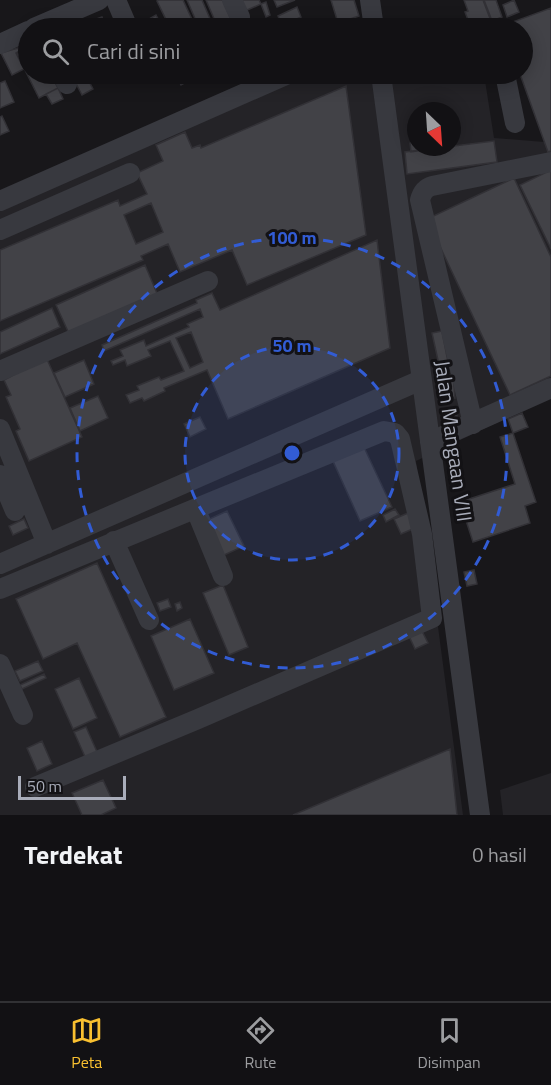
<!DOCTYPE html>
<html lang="id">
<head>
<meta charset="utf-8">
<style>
  body { margin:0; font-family:"Titillium Web",sans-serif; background:#1f1f22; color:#f1f3f6 }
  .compass { position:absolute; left:407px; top:102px; width:54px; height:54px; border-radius:50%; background:#121114; box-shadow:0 3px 15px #0003; rotate:155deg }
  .scale { position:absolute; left:18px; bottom:15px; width:108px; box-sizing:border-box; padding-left:6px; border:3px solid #a9adba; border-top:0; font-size:16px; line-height:21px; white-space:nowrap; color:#a9adba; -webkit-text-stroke:4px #131215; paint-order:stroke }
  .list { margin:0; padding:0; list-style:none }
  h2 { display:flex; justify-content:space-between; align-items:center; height:78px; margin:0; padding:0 24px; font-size:26px }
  h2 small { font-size:20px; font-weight:400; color:#9c9da0 }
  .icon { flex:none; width:33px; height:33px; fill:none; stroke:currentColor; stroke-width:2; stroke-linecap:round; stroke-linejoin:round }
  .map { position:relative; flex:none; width:551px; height:815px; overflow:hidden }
  .search { position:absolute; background:#121114; box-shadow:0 3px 15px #0003; left:18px; right:18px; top:18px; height:66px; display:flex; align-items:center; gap:15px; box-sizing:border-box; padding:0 21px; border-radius:33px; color:#9c9da0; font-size:22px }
  .sheet { height:186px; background:#121114 }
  nav { display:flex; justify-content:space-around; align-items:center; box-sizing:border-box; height:84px; border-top:2px solid #313134; background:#121114; font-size:16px; color:#9c9da0 }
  nav a { display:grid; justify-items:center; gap:3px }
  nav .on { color:#f9c030 }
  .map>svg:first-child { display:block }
</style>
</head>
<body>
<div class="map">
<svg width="551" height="815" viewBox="0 0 551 815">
  <rect width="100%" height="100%" fill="#18171a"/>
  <!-- built -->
  <path fill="#242327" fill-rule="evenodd" d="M313,74h171l10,64 50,4 7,-2v257l-135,64 47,354h-463v-614zM416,111h36v36h-36z
    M551,773v42h-48l-3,-25z"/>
  <!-- building -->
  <path fill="#424247" stroke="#323136" stroke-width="1.5" fill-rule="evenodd" d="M159,0h24l13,28h-26l-13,-27z
    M187,0h15l12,28h-15z
    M206,0h17l9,22 -14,6z
    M240,0h19l2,4 -16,7z
    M274,0h21l-18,7z
    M331,0h23l5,16 -21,7z
    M464,0h19l8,21 -20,7 -6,-16 3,-1z
    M484,0h12l6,17 -10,4z
    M514,0l5,12 -12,5 -4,-12z
    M266,2l4,13 -4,2 -5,-13z
    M297,7l4,10 -19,9 -4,-10z
    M551,8v143l-3,1 -28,-78h2v-46h-19l-1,-2z
    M156,15l7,13h-9l-5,-9z
    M102,17l4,11h-16l-2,-6z
    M262,19l4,9h-14l-2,-4z
    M150,23l3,5h-15z
    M18,48l1,3 -3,2 8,16 -12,6 -11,-22z
    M28,49v25h22l8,14 -19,10 -22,-44z
    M71,74h14l8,15 -11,6z
    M89,74h14l-12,5z
    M175,74h9l4,7 -7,4z
    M192,74h9l1,3 -7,3z
    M5,81l9,21 -14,6v-25z
    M346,86l20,149 -119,50 -15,-35 -52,22 -12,-28 -27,12 2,4 -143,61v-71l118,-50 2,6 27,-12 -10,-21 26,-12 -7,-16 29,-13 7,16 8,-3 1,3zM151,203l12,29 -27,12 -12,-29z
    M58,88l5,11 -11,5 -6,-10z
    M2,116l7,15 -9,4v-18z
    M494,141l3,21 -90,12 -2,-22z
    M416,142v5h13v2l-18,3 -1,-9z
    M551,170v79l-31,-64z
    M514,178l37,79v119l-41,19 -83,-176z
    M377,240l13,108 -162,71 -21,-49 -43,18 1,3 -21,10 -2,-3 -12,5 -4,-8 13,-5 -2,-4 22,-9 2,3 23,-9 -14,-30 -22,9 3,6 -24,10 -2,-6 -12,5 -2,-4 12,-5 -3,-6 24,-10 2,6 43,-19 -2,-3 16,-7 -3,-8 -96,42 -2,-6 95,-42 -1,-3 16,-7 8,17zM191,332l12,30 -13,6 -14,-30z
    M145,265l14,33 -88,40 -15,-33z
    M52,308l8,19 -60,27v-22z
    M442,331l8,41 -9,2 -9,-41z
    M46,357l36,80 -53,24 -13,-30 4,-2 -14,-32 5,-2 -7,-15z
    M84,360l10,24 -29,13 -11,-24z
    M453,375l2,23 -12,1 -2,-23z
    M98,396l10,22 -28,13 -10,-23z
    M456,407l2,16 -15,3 -2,-17z
    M522,413l6,14 -15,6 -5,-14z
    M200,417l6,12 -16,8 -6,-13z
    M513,433l23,69 -11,4 5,17 -57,19 -13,-40 55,-18 -15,-47z
    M363,445l29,62 -32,14 -28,-62z
    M395,509l4,6 -13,7 -3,-7z
    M227,511l17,35 -22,10 -17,-35z
    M408,513l7,15 -14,6 -7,-15z
    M24,519l4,9 -15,7 -4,-9z
    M97,563l69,154 -46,20 -43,-94 -34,16 -27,-60z
    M474,570l3,14 -10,2 -3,-14z
    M223,585l25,62 -19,8 -26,-62z
    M168,599l3,8 -11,4 -3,-8z
    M180,602l2,6 -5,3 -2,-7z
    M190,619l24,54 -40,17 -23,-54z
    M421,629l7,14 -13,6 -7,-15z
    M38,661l5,10 -23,10 -5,-10z
    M44,674l2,4 -24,11 -2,-4z
    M79,678l18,40 -24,11 -18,-40z
    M86,727l12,27 -12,5 -12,-27z
    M42,741l10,23 -15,7 -10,-23z
    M450,749l7,66h-164z
    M103,780l13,28 -15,7h-19l-10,-22z"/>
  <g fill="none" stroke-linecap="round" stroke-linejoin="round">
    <!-- minor -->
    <path stroke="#38393f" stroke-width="20" d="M116,0l12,28
      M232,0l8,17
      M370,0l4,28
      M34,28l65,-28
      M0,44l28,-13
      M62,74l5,10
      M381,74l99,741
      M505,74l10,49
      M0,201l288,-127
      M0,230l130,-57
      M0,371l208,-90
      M473,424l-53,-224c2,-8 5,-12 12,-14l119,-24
      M0,429l47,115
      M430,442l121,-54
      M0,475l15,36
      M196,510l27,66
      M114,541l35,79
      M0,564l421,-184
      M0,589l384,-158 11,2 5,6 22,95 10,84 -234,101 -163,68
      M0,664l23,51"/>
  </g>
  <!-- distance rings -->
  <circle cx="292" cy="453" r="107" fill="#325cd4" fill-opacity=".12"/>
  <g fill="none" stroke="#325cd4" stroke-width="3" stroke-dasharray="10 8">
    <circle cx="292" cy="453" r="107"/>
    <circle cx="292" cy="453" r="215"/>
  </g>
  <g text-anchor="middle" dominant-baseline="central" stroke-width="6" stroke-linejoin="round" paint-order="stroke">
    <!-- street labels -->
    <g font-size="21" fill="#a9adba" stroke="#131215">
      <text transform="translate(454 441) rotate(82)">Jalan Mangaan VIII</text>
    </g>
  </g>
  <circle cx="292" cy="453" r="9" fill="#325cd4" stroke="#131215" stroke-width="3"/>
  <g font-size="18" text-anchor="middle" font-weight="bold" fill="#325cd4" stroke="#131215" stroke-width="6" stroke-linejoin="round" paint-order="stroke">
    <text x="292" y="244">100 m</text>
    <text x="292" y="352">50 m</text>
  </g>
</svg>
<svg class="compass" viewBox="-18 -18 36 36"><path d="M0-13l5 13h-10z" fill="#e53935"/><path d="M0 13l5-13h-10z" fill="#9c9da0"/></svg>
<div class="scale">50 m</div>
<div class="search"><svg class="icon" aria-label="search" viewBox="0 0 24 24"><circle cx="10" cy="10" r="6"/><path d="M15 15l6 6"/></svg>Cari di sini</div>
</div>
<section class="sheet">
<h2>Terdekat<small>0 hasil</small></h2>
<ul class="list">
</ul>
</section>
<nav>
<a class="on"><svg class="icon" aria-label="map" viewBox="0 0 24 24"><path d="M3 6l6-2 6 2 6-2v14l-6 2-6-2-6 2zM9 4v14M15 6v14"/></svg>Peta</a>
<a><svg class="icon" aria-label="directions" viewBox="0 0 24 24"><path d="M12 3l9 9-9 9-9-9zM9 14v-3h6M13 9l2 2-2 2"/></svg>Rute</a>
<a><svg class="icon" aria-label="saved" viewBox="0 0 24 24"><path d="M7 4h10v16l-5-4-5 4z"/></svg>Disimpan</a>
</nav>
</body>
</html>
